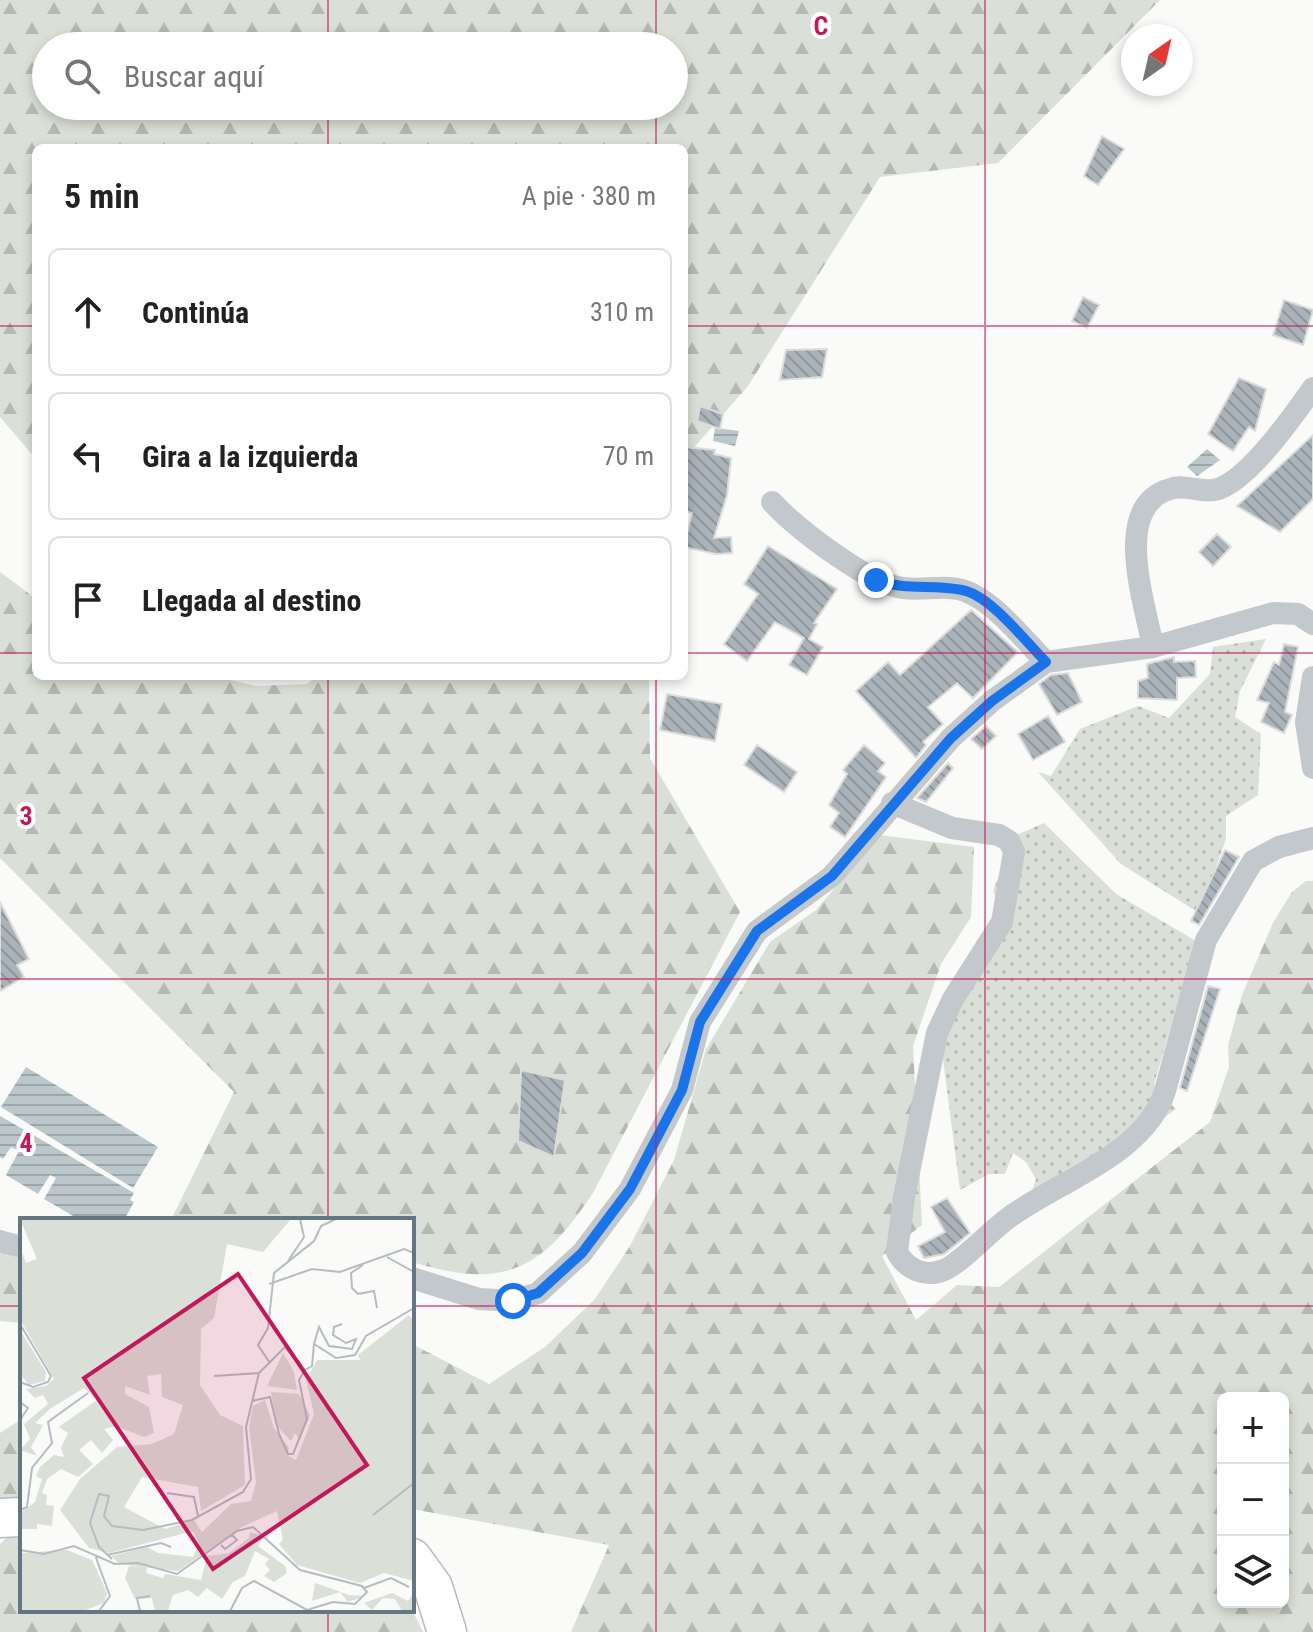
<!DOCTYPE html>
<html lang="es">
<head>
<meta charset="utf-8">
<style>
  body { margin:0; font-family:"Roboto Condensed",sans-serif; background:#f6f6f6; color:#222 }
  .controls { position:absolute; right:24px; bottom:24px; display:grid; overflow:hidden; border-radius:12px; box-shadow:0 4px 12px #0003 }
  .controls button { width:72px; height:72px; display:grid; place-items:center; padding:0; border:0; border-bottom:2px solid #e0e0e0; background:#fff; color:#222; font:40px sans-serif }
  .compass { position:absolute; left:1121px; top:24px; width:72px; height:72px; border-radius:50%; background:#fff; box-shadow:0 4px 12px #0003; rotate:34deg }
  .stop { position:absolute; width:24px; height:24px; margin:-18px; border:6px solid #1a73e8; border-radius:50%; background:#fff }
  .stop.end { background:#1a73e8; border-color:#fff; box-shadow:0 2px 8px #0008 }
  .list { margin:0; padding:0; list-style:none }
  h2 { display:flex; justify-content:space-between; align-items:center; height:104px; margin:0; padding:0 32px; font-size:34px }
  h2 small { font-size:26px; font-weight:400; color:#767676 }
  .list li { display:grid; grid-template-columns:52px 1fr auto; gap:24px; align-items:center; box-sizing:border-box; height:128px; margin:0 16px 16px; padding:0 16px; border:2px solid #e0e0e0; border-radius:12px }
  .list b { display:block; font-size:30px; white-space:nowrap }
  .list em { font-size:26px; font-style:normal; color:#767676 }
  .icon { flex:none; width:44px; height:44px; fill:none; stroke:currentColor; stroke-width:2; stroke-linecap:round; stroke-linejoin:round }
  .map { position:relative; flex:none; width:1313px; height:1632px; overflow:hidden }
  .search { position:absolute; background:#fff; box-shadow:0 4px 12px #0003; left:32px; top:32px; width:656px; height:88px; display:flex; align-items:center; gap:20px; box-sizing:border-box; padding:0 28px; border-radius:44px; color:#767676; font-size:30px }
  .panel { position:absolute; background:#fff; box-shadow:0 4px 12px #0003; left:32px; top:144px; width:656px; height:536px; border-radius:12px }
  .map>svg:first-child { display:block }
</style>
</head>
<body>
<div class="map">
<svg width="1313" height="1632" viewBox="0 0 1313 1632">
  <defs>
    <pattern id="grass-dots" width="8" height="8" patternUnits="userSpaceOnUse" patternTransform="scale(2)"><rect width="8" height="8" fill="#dadfd7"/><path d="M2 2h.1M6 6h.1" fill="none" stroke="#b4b9b4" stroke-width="1.8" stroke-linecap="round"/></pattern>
    <pattern id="forest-firs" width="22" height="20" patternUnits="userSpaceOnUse" patternTransform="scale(2)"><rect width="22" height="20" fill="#dadfd7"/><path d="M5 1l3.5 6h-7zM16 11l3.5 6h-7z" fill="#b4b9b4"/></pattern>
    <pattern id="water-rules" width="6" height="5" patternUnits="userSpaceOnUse" patternTransform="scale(2)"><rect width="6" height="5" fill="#bbc7cb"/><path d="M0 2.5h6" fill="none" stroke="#9ca6aa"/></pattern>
    <pattern id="building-back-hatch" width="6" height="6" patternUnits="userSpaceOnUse" patternTransform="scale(2)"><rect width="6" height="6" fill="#aab3b9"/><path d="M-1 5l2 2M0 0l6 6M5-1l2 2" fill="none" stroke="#8e969c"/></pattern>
  </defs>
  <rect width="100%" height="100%" fill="#fafaf8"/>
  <!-- grass -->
  <path fill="url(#grass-dots)" d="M1266,639l-26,52 -5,26 26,17 -3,61 -32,21v23l-27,74 -78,-49 -83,-92 13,4 29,-47 58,-23 31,12 41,-44 3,-27z
    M1044,823l72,71 80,47 -42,143 22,25 -154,112 14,-42 -10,-17 -13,-9 -8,21h-16l-29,16 -19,-146 60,-134 -8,-19 21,-55z"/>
  <!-- forest -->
  <path fill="url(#forest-firs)" fill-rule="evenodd" d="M0,0h1160l-162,163 -118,14 -132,209 -64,73v-311h-648v311l-36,-42zM46,46h628v60h-628z
    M0,572l36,27v77h176l44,10 51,-2 10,-8h332l1,82 90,154 -147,281c-52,78 -89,97 -181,69v-42h-241l63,-128 -234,-234z
    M879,835l95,12 -3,70 -30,47 -28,82 9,179 -40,31 34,64 41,-35 42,2 211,-165 19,-55 -1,-22 14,-50 31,-72 19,-31 14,-11h7v751h-742l38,-87 -197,-36v-165l77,40 56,-37 50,-48 35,-53 44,-86 32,-111 64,-107 46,-32zM1223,1398h60v204h-60z
    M0,1251l22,5v67l-22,-2z
    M22,1406v99h-22v-72l20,-13z
    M12,1533h10v77h390l11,22h-423v-88z"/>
  <!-- water -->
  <path fill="url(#water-rules)" d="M715,428l24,3 -4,15 -22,-5z
    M1207,449l13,11 -23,16 -10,-9z
    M26,1067l132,80 -25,41 -132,-81z
    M0,1116l134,77 -4,7 4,2 -10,18h-44l-36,-21 12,-21 -6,-3 -12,19 -32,-19 13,-24 -8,-4 -8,12 -3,-2z"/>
  <!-- building -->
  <path fill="url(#building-back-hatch)" stroke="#dcdcda" stroke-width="2" d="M1102,136l22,13 -26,36 -14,-9z
    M1083,297l16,8 -12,23 -15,-7z
    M1284,300l29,10 -10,35 -30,-10z
    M827,349l-5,28 -42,3 6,-30z
    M1239,378l27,11 -11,42 -6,-4 -16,24 -25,-17z
    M700,406l23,8 -3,15 -23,-8z
    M1313,435v64l-33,33 -43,-26z
    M684,447l31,3 -1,4 17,4 -4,37 -13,43 17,-1 1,16 -16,1 -32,-7 8,-34 -8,-2z
    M1217,534l14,13 -18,19 -14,-14z
    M768,546l69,43 -23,34 3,1 -8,15 14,8 -16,28 -18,-10 15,-27 -29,-16 -28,39 -23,-17 34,-50 -14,-10z
    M971,610l47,42 -45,46 -16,-15 -29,24 15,17 -20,18 3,3 -10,13 -60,-67 32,-29 12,13z
    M1284,644l14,3 -13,65 7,3 -8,18 -23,-11 8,-19 -12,-3 17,-38 5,3z
    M1174,657v5l21,-1 1,16 -19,1v22l-39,-2v-17l10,-3 -1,-14z
    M1068,673l14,29 -25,13 -18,-31 12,-9z
    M667,694l55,10 -7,37 -55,-11z
    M1048,716l17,26 -32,18 -15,-26z
    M986,726l10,10 -14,13 -11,-10z
    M757,745l40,27 -13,20 -40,-27z
    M864,745l21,18 -7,8 8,6 -41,60 -15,-10 9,-14 -10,-8 18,-31 -4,-4z
    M948,763l5,5 -27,34 -9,-4z
    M1225,850l14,7 -40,68 -8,-4z
    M0,902l29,57 -12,6 7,12 -24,14z
    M1208,986l12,3 -33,102 -7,-3z
    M521,1070l44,10 -11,77 -36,-16z
    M947,1198l23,35 -26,21 -20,4 -6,-12 27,-14 -14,-25z"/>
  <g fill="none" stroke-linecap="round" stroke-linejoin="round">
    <!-- highway casing -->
    <g stroke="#b4b9bd" stroke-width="41">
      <path id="highway" d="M0,1518l22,-1
        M412,1558l21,29 14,45"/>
    </g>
    <!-- street -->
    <path stroke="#c3c8cc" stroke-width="22" d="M772,502c24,26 96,82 131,86 22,3 46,-5 67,5 29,14 53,46 76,69
      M1153,647c-8,-44 -42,-141 17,-158 17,-6 36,7 53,-2 31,-15 70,-71 90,-99
      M1313,677l-7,45 7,46
      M892,803l60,25 47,7 10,6 5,11 -12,70 -49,77 -16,34 -33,164 -7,55c9,17 28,26 47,18 17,-7 48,-41 67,-54 50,-36 134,-62 154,-125l41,-151 47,-79 26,-14 34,-9
      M0,1241l22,6
      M412,1278l67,21 34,2 25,-8 44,-40 48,-64 52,-99 18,-68 57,-91 75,-55 119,-138 41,-37 54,-39 107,-15 120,-34 25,1 15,10"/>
    <!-- highway -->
    <use href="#highway" stroke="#fff" stroke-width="38"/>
  </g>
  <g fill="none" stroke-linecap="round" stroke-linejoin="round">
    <!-- route -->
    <path stroke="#1a73e8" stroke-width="10" d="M513,1301l25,-8 44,-40 48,-64 52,-99 18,-68 57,-91 75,-55 119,-138 41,-37 54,-39c-21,-21 -56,-67 -84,-72 -30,-6 -57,1 -86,-10"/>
  </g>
  <!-- grid -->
  <path fill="none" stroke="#c2185b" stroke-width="2" stroke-opacity="0.55" d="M328,0v46M656,0v46M985,0v1632M328,106v42M656,106v42M0,326h36M684,326h629M0,653h36M684,653h629M328,676v544M656,676v956M0,979h1313M0,1306h22M412,1306h901M328,1610v22"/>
  <!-- overview -->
  <g transform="translate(20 1218)">
    <rect width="394" height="394" fill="#fafaf8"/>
    <path d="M263,135l11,19 3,18 -30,-4zM251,174l28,2 11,21 -10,25 -5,-7 -4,8 -14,-15z" fill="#dadfd7"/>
    <path d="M0,1h271l-28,33 -36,-8 -13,74 -13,11 -1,56 20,30 23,11 2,59 -44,26 -3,-24 -56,-10 -18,30 41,22 29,-9 8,12 29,-28 20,-3 5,-18 -7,-56 4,-21 12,-6 9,28 15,20 -2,7 9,5 18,-46 -8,-34 11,-20h43l-2,-5 51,-40 5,7v259l-30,-8 -24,10 -63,-18 -18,-21 4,-4 -6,-29 -35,16 -64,44 -58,-7 -9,-8 36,-9 11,6 35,4 6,-14 -6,-12 -84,22 -20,-5 -29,-38 20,-31 37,-32 35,-3 22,-10 9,-29 -21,-8 -1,-23 -14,2 3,19 -25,-9v8l24,13 5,26 -10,4 -28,-11 -12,3 9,11 -11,13 -11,-13 -12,10 14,14 -15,13 -17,-8 -14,10 -5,14 5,2 -1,10 8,1 -2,20 -15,-2v5h-16l-1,4v-20l15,-11 7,-23 -6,-3 4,-9 14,-12 10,2 -3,-9 7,-15 -9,-6 38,-27 -13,-12 -33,20 -16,15 8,2 -12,22 6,9 -17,-6 10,-11 -6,-15 24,-20 -5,-9 -8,3 -9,-9 20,-3 8,-7 -34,-60v-72l6,16 11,-4zM0,112l26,42 -1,9 -16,4 -9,-11zM230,314l14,4 -6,10 27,20 2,7 -13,9 -10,-6 6,-6 -5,-6 4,-5 -14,-8 -10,25 -12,6 -11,17 -15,-11 -9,9 -10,-7 -15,5 -5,16h-13l-3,-13 -17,1 -10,-21 4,-12 18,1 -1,6 17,5 2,-4 36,6 6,-24 22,-3 20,-15zM47,332l25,10 15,33 -3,10 -21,8h-63v-58zM295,365l34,12 16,1 -17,6 -8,-10 -28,9zM394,374v19h-12l-7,-12 -12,-1 -11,12 -8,-7 28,-10 16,8z" fill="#dadfd7"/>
    <path d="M54,349l17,17v22l-50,5 -10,-24 2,-10 11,-8z" fill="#dadfd7"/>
    <path fill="none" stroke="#b5bdc2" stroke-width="2" d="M367,39l27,15M268,43l16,-24 -4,-18M343,47l-12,8 1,15 6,6 16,-3 3,17M249,66l43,-15 28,3 64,-23 10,4M0,106l31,52 -3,6 -15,5 -13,-5M294,126l5,-17 10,19 23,3 4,-10 -10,4 -13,-8 1,-8 8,-3M250,145l-12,-18 10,-17 6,-55 40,-32 7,-15 15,-7M194,158l45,-3M232,183l18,-4 9,37 9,20h5l14,-35 -8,-39 6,-10M0,184l8,6 -8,12M147,275l27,4 4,19M0,292l7,-3 5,-39 20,-25 -4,-21 40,-29M353,297l41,-32M201,327l4,4 12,-9 -5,-5M0,332l24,4 30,-8 41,18 23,-1 39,11 60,-43 16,-4 47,43 62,16 5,6 -12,12 -22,-2 -26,8 -53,-29 -12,7 -12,23M75,337l15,41 -11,15M87,337l54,-12 10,4M92,341l-13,-12 -9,-24 9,-29 10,2 -5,20 8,10 31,4 49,-10 51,-28 8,-13 -5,-52 13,-54 26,-26 20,23 7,-4 2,-22 22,14 19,-3 11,-19 48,-28M344,370l27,-10 18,9M120,393l-3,-13 13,-2"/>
    <path fill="#c2185b" fill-opacity="0.15" stroke="#c2185b" stroke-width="4" d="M218,56l129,191 -154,104 -129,-191z"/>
    <rect width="394" height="394" fill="none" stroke="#657683" stroke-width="4"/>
  </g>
  <g font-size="26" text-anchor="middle" font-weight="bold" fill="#c2185b" stroke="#fff" stroke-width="8" stroke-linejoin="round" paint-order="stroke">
    <text x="821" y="35">C</text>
    <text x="26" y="825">3</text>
    <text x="26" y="1152">4</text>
  </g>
</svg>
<div class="controls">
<button>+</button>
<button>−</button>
<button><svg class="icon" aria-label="layers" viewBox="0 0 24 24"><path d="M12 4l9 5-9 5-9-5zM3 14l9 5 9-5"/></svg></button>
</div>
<svg class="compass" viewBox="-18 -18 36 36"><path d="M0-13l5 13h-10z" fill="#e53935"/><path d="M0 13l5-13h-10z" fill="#767676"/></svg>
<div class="stop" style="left:513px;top:1301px"></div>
<div class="stop end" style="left:876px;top:580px"></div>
<div class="search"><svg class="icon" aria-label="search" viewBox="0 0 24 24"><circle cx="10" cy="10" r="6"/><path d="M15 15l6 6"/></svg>Buscar aquí</div>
<section class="panel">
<h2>5 min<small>A pie · 380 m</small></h2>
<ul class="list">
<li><svg class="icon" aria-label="ahead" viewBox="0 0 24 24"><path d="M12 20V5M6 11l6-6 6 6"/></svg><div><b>Continúa</b></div><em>310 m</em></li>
<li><svg class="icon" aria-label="left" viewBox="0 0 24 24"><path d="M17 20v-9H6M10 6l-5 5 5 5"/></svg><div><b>Gira a la izquierda</b></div><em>70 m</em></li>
<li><svg class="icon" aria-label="arrive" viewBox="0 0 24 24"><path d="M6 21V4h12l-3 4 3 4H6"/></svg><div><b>Llegada al destino</b></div></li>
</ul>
</section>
</div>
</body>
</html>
